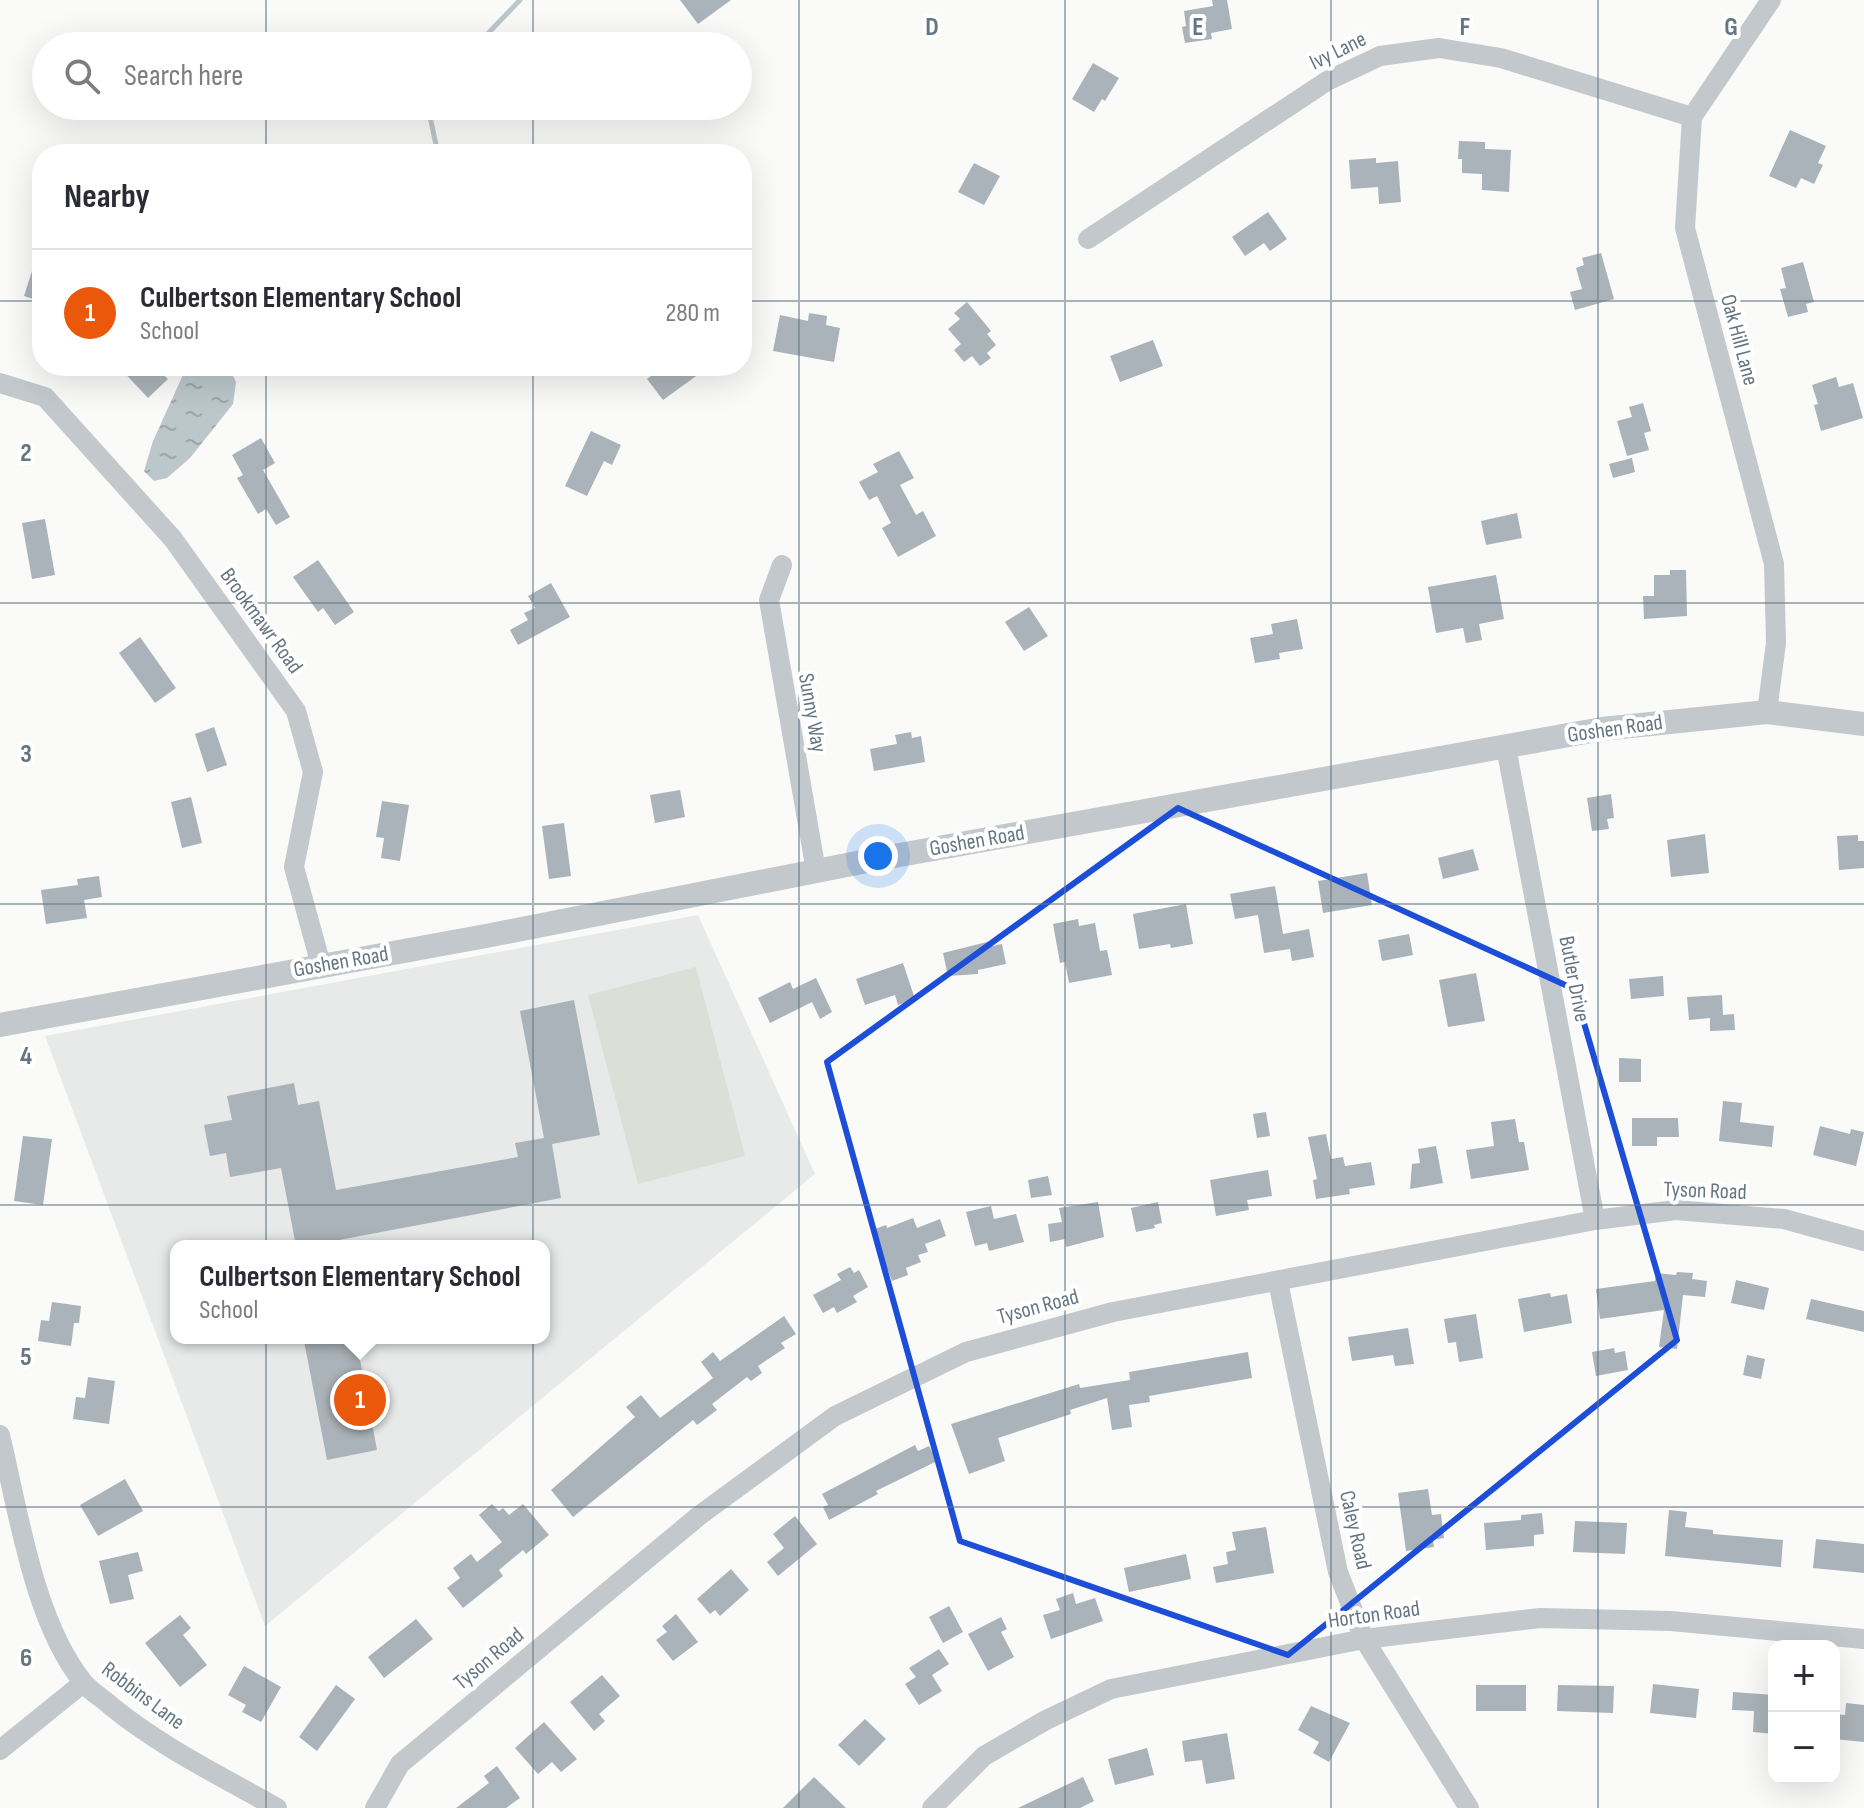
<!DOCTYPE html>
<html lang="en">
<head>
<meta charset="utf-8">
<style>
  body { margin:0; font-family:"Sofia Sans Condensed",sans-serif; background:#f2f2f3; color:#2b2b33 }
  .controls { position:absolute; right:24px; bottom:24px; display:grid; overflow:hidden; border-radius:16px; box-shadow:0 8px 32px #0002 }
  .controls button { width:72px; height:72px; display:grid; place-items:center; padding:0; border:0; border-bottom:2px solid #e1e1e2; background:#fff; color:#2b2b33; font:40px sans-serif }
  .you { position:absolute; left:878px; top:856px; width:28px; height:28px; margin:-20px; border:6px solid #fff; border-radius:50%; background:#1a73e8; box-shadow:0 0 0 12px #1a73e833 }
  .badge { display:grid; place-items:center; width:52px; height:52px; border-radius:50%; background:#ea580c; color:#fff; font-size:26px; font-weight:700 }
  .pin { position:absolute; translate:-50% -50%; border:4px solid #fff; box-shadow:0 2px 8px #0006 }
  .popup { position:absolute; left:170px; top:1240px; width:380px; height:104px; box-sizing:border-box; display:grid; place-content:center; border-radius:16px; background:#fff; filter:drop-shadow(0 2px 6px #0005); font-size:26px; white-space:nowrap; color:#7c7c81 }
  .popup b { font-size:30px; color:#2b2b33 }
  .popup::after { content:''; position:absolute; left:50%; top:100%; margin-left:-16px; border:16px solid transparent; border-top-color:#fff }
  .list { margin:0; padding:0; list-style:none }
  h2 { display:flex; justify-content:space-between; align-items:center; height:104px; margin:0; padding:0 32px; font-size:34px }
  h2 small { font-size:26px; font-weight:400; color:#7c7c81 }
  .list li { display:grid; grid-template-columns:52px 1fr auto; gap:24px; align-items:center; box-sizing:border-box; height:128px; padding:0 32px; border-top:2px solid #e1e1e2 }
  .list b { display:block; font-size:30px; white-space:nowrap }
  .list p { margin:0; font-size:26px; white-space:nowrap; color:#7c7c81 }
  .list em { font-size:26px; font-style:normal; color:#7c7c81 }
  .icon { flex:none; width:44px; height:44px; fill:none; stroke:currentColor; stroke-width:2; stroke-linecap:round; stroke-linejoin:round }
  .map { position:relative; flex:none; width:1864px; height:1808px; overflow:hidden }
  .search { position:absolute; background:#fff; box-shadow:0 8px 32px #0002; left:32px; top:32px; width:720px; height:88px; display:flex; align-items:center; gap:20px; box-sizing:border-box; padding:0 28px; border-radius:44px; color:#7c7c81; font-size:30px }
  .panel { position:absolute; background:#fff; box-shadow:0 8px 32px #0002; left:32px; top:144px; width:720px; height:232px; border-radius:32px }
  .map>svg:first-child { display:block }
</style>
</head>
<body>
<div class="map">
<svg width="1864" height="1808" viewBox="0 0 1864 1808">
  <defs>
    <pattern id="water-ripples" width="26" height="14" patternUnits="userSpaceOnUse" patternTransform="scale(2)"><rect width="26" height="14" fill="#bbc7cb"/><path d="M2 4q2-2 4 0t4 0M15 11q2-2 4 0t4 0" fill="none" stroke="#9ca6aa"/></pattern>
  </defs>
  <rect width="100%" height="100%" fill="#fafaf8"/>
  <!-- built -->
  <path fill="#e8e9e9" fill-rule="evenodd" d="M698,915l117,259 -550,452 -220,-590zM176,1246h368v92h-368z"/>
  <!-- green -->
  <path fill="#dadfd7" d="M696,967l49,189 -107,28 -50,-189z"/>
  <!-- water -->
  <path fill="url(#water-ripples)" d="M187,366h41l8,16 -3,22 -43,54 -23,20 -13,3 -10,-10 9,-30z"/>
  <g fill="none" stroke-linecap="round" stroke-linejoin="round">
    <!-- stream -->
    <path stroke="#bbc7cb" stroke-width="5" d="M476,46l44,-46
      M431,106l-2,6 9,42"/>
  </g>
  <!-- building -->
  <path fill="#aab3b9" d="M680,0h51l-33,24z
    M1212,0h15l5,29 -21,4 1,6 -27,4 -3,-16 4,-1 -2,-15 29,-5z
    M1093,63l26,15 -14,23 -3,-2 -8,13 -22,-13z
    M1790,130l36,16 -8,17 5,2 -9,19 -13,-6 -5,10 -27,-12z
    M1459,141l26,1v7l26,1 -2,42 -27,-2v-16l-20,-1v-14h-4z
    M1376,158v5l22,-2 3,41 -22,2 -1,-17 -27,2 -2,-29z
    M974,163l26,13 -16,29 -26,-13z
    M1268,212l19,27 -17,12 -6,-8 -19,13 -13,-19z
    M39,249l3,1v52l-18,-6z
    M1601,253l13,46 -39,11 -5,-18 12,-3 -6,-21 8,-3 -2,-7z
    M1803,262l11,40 -8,2 2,8 -20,5 -8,-28 6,-1 -5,-20z
    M967,302l24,29 -4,3 9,11 -9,8 4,5 -11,8 -8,-10 -8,6 -10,-12 7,-6 -13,-15 12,-10 -6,-6z
    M809,313l18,3 -1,9 14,3 -6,34 -61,-11 7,-36 28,6z
    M1153,340l10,26 -43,16 -10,-26z
    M118,366h37l13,13 -20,19z
    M664,366h46l-47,34 -16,-21z
    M1836,377l3,10 14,-4 10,35 -42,13 -7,-26 4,-1 -6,-19z
    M1643,403l8,28 -7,2 5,17 -22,6 -10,-35 15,-4 -3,-10z
    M591,431l30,14 -9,20 -8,-4 -17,35 -22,-10z
    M261,438l14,25 -12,7 27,47 -14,8 -10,-16 -8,5 -21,-36 6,-3 -11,-20z
    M899,451l15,27 -14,7 16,30 7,-4 13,25 -38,21 -16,-29 9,-5 -14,-27 -8,4 -10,-18 19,-10 -5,-8z
    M1632,458l3,14 -22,6 -4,-14z
    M1517,513l5,25 -36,7 -5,-24z
    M45,519l10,56 -23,4 -10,-56z
    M318,560l36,52 -19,13 -12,-17 -5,4 -25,-35z
    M1670,570h16l1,46 -43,3 -1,-23h11v-21h16z
    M1496,575l8,44 -25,5 3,16 -16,3 -3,-15 -27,5 -8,-46z
    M551,583l19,34 -52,28 -8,-15 18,-10 -4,-7 11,-5 -7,-12z
    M1029,607l19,29 -24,15 -19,-29z
    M1297,619l6,30 -24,4 1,6 -25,4 -5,-25 23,-4 -2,-10z
    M140,637l36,51 -21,15 -36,-50z
    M214,727l13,38 -20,7 -12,-38z
    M911,732l1,6 9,-2 4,26 -51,9 -4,-22 27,-5 -2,-9z
    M680,790l5,27 -30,6 -5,-28z
    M1611,794l3,24 -7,1 2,10 -17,2 -5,-33z
    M191,797l11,46 -20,5 -11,-46z
    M382,801l27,4 -9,56 -19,-3 3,-20 -8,-1z
    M564,823l7,53 -22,3 -7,-53z
    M1705,834l4,39 -38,4 -4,-37z
    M1858,835v6h6v27l-25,2 -2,-34z
    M1473,849l6,21 -36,9 -5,-21z
    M1367,873l5,32 -49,8 -5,-32z
    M99,876l3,21 -18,3 3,18 -41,6 -5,-34 37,-5 -1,-6z
    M1275,886l8,48 26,-5 5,28 -22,4 -2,-12 -26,4 -6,-38 -23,4 -5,-25z
    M1186,904l7,40 -22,4 -1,-4 -31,5 -6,-35z
    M1078,919l1,7 16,-3 5,28 7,-1 5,25 -43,8 -4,-21 -5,1 -7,-39z
    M1409,934l4,21 -31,6 -4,-21z
    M991,941l1,5 10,-2 4,20 -28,6v4l-30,2 -5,-23z
    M903,963l12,36 -17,6 -3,-10 -30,10 -9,-26z
    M1476,973l9,48 -37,6 -9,-47z
    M1663,976l1,20 -33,3 -2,-20z
    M816,978l16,34 -12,7 -8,-17 -42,21 -12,-25 32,-16 3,7z
    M1722,995l1,20 11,-1 1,16 -25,1v-13l-21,2 -2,-23z
    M574,1000l26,135 -48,9 9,54 -238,45 1,3h-28l-15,-78 -51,9 -4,-24 -16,3 -6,-31 28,-5 -5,-24 67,-13 4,22 21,-4 17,89 182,-33 -3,-14 29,-5 -24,-127z
    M1619,1058l22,1v23h-22z
    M1723,1101l19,2 -2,19 34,4 -2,21 -53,-6z
    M1266,1112l4,24 -13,2 -4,-24z
    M1632,1118h46l1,19h-22v9h-25z
    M1515,1119l4,23h5l5,28 -58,9 -5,-29 28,-4 -3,-24z
    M1820,1126l30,8 1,-5 13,3 -8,34 -43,-11z
    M1326,1134l5,25 12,-2 2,9 26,-4 4,23 -26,4 1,5 -34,5 -3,-19 4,-1 -9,-42z
    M23,1136l29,3 -9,66 -29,-4z
    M1436,1146l7,37 -33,6 2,-25 8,-1 -2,-14z
    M1268,1170l4,26 -25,4 2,10 -33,6 -6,-36z
    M1048,1176l4,19 -21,3 -3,-18z
    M1098,1202l6,35 -38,10 -1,-8 -15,3 -2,-18 14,-2 -3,-14z
    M1158,1202l4,21 -8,2 1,3 -19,4 -5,-24z
    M991,1206l3,13 22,-5 8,28 -35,9 -2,-8 -12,3 -9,-34z
    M913,1218l4,10 23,-9 6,17 -21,8 3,8 -10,3 3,7 -15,6 2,7 -16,6 -20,-51 14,-5 1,3z
    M850,1267l4,6 5,-3 9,17 -15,9 4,6 -20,11 -3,-6 -11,6 -10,-18 28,-15 -4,-6z
    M1677,1272l16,1 -1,6 15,2 -2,16 -22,-2 -6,54 -18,-2 5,-37 -64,9 -4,-30 59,-8 1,-8 20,2z
    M1736,1280l33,8 -5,22 -33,-7z
    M1550,1293l1,4 16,-3 5,29 -48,9 -6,-33z
    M1811,1299l53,12v21l-58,-13z
    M52,1302l29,4 -2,17h-5l-3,23 -33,-5 3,-21 8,1z
    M1476,1314l7,44 -24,4 -3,-20 -8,1 -4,-24z
    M784,1316l12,18 -15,9 4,5 -27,18 4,7 -11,8 -4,-4 -35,27 5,6 -20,15 -4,-5 -120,97 -22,-27 84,-73 -9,-10 15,-12 19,23 53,-40 -12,-16 12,-10 7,9z
    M1408,1328l6,36 -19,2 -2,-11 -41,6 -4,-24z
    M320,1338h36l21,112 -50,10 -23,-119z
    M1614,1348l1,5 10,-2 3,19 -32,6 -4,-24z
    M1248,1352l4,26 -103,18 1,6 -21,3 3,22 -20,3 -5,-32 -37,12 1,4 -73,24 7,23 -36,13 -18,-50 128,-40 1,4 50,-8 -1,-8z
    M1747,1355l18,4 -4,20 -18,-4z
    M88,1377l27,4 -6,43 -36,-5 3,-22 9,1z
    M915,1445l3,6 11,-5 8,15 -61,30 2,3 -49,26 -6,-13 5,-2 -6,-11z
    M125,1479l18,32 -45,25 -18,-31z
    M1428,1489l4,26 9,-1 3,24 -11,2 1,7 -28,4 -8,-58z
    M492,1504l7,7 4,-3 6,7 14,-11 26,31 -23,19 -3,-4 -24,20 4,6 -40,32 -16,-20 13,-10 -7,-10 18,-14 6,8 25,-20 -23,-27z
    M1669,1510l18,2 -2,15 28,3v4l70,6 -2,27 -116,-11z
    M1542,1513l2,21 -10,1v11l-48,4 -2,-27 37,-3v-5z
    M795,1516l22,28 -39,32 -11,-14 17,-14 -11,-14z
    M1575,1521l52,2 -2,31 -52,-2z
    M1266,1527l8,46 -58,10 -3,-16 15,-3 -2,-12 10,-2 -4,-18z
    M1816,1539l48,5v29l-51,-5z
    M138,1552l5,19 -15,4 6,24 -24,5 -11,-43z
    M1186,1554l5,25 -62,13 -5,-24z
    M731,1569l18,21 -29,26 -5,-6 -5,4 -13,-15z
    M1073,1593l3,11 19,-6 8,23 -52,18 -8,-24 17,-5 -4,-11z
    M949,1606l14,26 -20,11 -14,-26z
    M676,1614l22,28 -25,19 -17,-21 11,-8 -5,-6z
    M180,1615l11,13 -8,7 24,30 -27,22 -35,-44z
    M1001,1617l6,12 -6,3 13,25 -26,14 -20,-37z
    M416,1619l17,20 -49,39 -16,-21z
    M939,1649l10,15 -17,11 10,16 -23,14 -14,-21 11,-7 -7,-9z
    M244,1666l37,21 -20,35 -19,-10 4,-7 -18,-10z
    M602,1675l18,21 -21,18 6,7 -11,10 -24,-29z
    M1653,1684l46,5 -3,29 -46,-5z
    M336,1685l19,14 -38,52 -18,-14z
    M1476,1685h50v26h-50z
    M1558,1685l56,1 -1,27 -56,-2z
    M1733,1692l41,3v39l-21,-2 1,-21 -22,-1z
    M1846,1703l18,2v37l-30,-3v-25l11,1z
    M1311,1706l39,17 -21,39 -16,-9 6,-11 -21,-12z
    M865,1719l21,20 -27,27 -21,-21z
    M544,1722l33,37 -16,13 -9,-10 -14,12 -23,-26z
    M1227,1733l8,46 -29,5 -4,-24 -17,2 -3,-21z
    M1147,1748l7,27 -39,10 -7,-26z
    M497,1766l23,32 -14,10h-50l33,-25 -5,-7z
    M814,1777l32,31h-63z
    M1083,1777l11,24 -14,7h-62z"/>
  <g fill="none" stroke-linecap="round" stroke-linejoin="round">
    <!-- minor -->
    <path stroke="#c3c8cc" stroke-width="20" d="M1088,239l239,-158 53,-25 59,-8 62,10 191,59
      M0,383l45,14 128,142 123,172 17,61 -19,95 27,98
      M782,565l-13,35 47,271
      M1767,712l9,-69 -2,-79 -89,-336 7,-111 79,-117
      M1506,747l89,473
      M1278,1282l60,290 26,67 105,169
      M0,1435c18,75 34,187 83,247 7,9 19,16 28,24 50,41 110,70 166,102
      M0,1750l83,-67
      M375,1808l25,-44 300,-249 135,-99 131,-64 147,-40 482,-92 81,-10 108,9 80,22
      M932,1808l52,-52 62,-36 65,-31 253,-50 176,-21 131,3 193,18"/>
    <!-- tertiary -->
    <path stroke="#c3c8cc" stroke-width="24" d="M0,1025l486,-89 386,-76 730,-131 165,-17 97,12"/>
  </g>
  <!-- marked area -->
  <path fill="none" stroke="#1d4ed8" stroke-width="6" stroke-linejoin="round" d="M1178,808l396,181 103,351 -389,315 -328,-114 -133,-479z"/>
  <!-- grid -->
  <path fill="none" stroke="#657683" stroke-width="2" stroke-opacity="0.55" d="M266,0v46M533,0v46M799,0v1808M1065,0v1808M1331,0v1808M1598,0v1808M266,106v48M533,106v48M0,301h42M742,301h1122M266,366v1442M533,366v1442M0,603h1864M0,904h1864M0,1205h1864M0,1507h1864"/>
  <g text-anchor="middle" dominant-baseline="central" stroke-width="8" stroke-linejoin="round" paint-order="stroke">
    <!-- street labels -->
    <g font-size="22" fill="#657683" stroke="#fff">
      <text transform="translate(1338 51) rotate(-26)">Ivy Lane</text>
      <text transform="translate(1739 340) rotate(75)">Oak Hill Lane</text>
      <text transform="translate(261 621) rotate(54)">Brookmawr Road</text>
      <text transform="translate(812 713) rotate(80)">Sunny Way</text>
      <text transform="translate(1615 729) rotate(-8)">Goshen Road</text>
      <text transform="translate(977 841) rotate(-10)">Goshen Road</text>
      <text transform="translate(341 962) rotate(-10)">Goshen Road</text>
      <text transform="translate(1574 979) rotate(79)">Butler Drive</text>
      <text transform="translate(1705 1191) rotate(2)">Tyson Road</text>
      <text transform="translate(1038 1307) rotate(-15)">Tyson Road</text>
      <text transform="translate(1355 1530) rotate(77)">Caley Road</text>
      <text transform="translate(1374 1615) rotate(-8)">Horton Road</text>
      <text transform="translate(489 1659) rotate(-40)">Tyson Road</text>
      <text transform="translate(143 1696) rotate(37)">Robbins Lane</text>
    </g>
  </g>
  <g font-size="26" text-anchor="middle" font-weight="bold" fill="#657683" stroke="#fff" stroke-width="8" stroke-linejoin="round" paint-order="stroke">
    <text x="932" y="35">D</text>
    <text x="1198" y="35">E</text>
    <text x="1465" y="35">F</text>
    <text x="1731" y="35">G</text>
    <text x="26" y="461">2</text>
    <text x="26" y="762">3</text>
    <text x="26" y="1064">4</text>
    <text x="26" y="1365">5</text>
    <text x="26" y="1666">6</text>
  </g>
</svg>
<div class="controls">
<button>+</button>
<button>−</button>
</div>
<div class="you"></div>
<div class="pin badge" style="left:360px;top:1400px">1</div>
<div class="popup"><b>Culbertson Elementary School</b>School</div>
<div class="search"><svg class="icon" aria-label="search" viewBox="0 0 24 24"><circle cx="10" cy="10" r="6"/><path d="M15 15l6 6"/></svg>Search here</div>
<section class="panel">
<h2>Nearby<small></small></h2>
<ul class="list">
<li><span class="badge">1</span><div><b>Culbertson Elementary School</b><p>School</p></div><em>280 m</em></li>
</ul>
</section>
</div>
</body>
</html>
